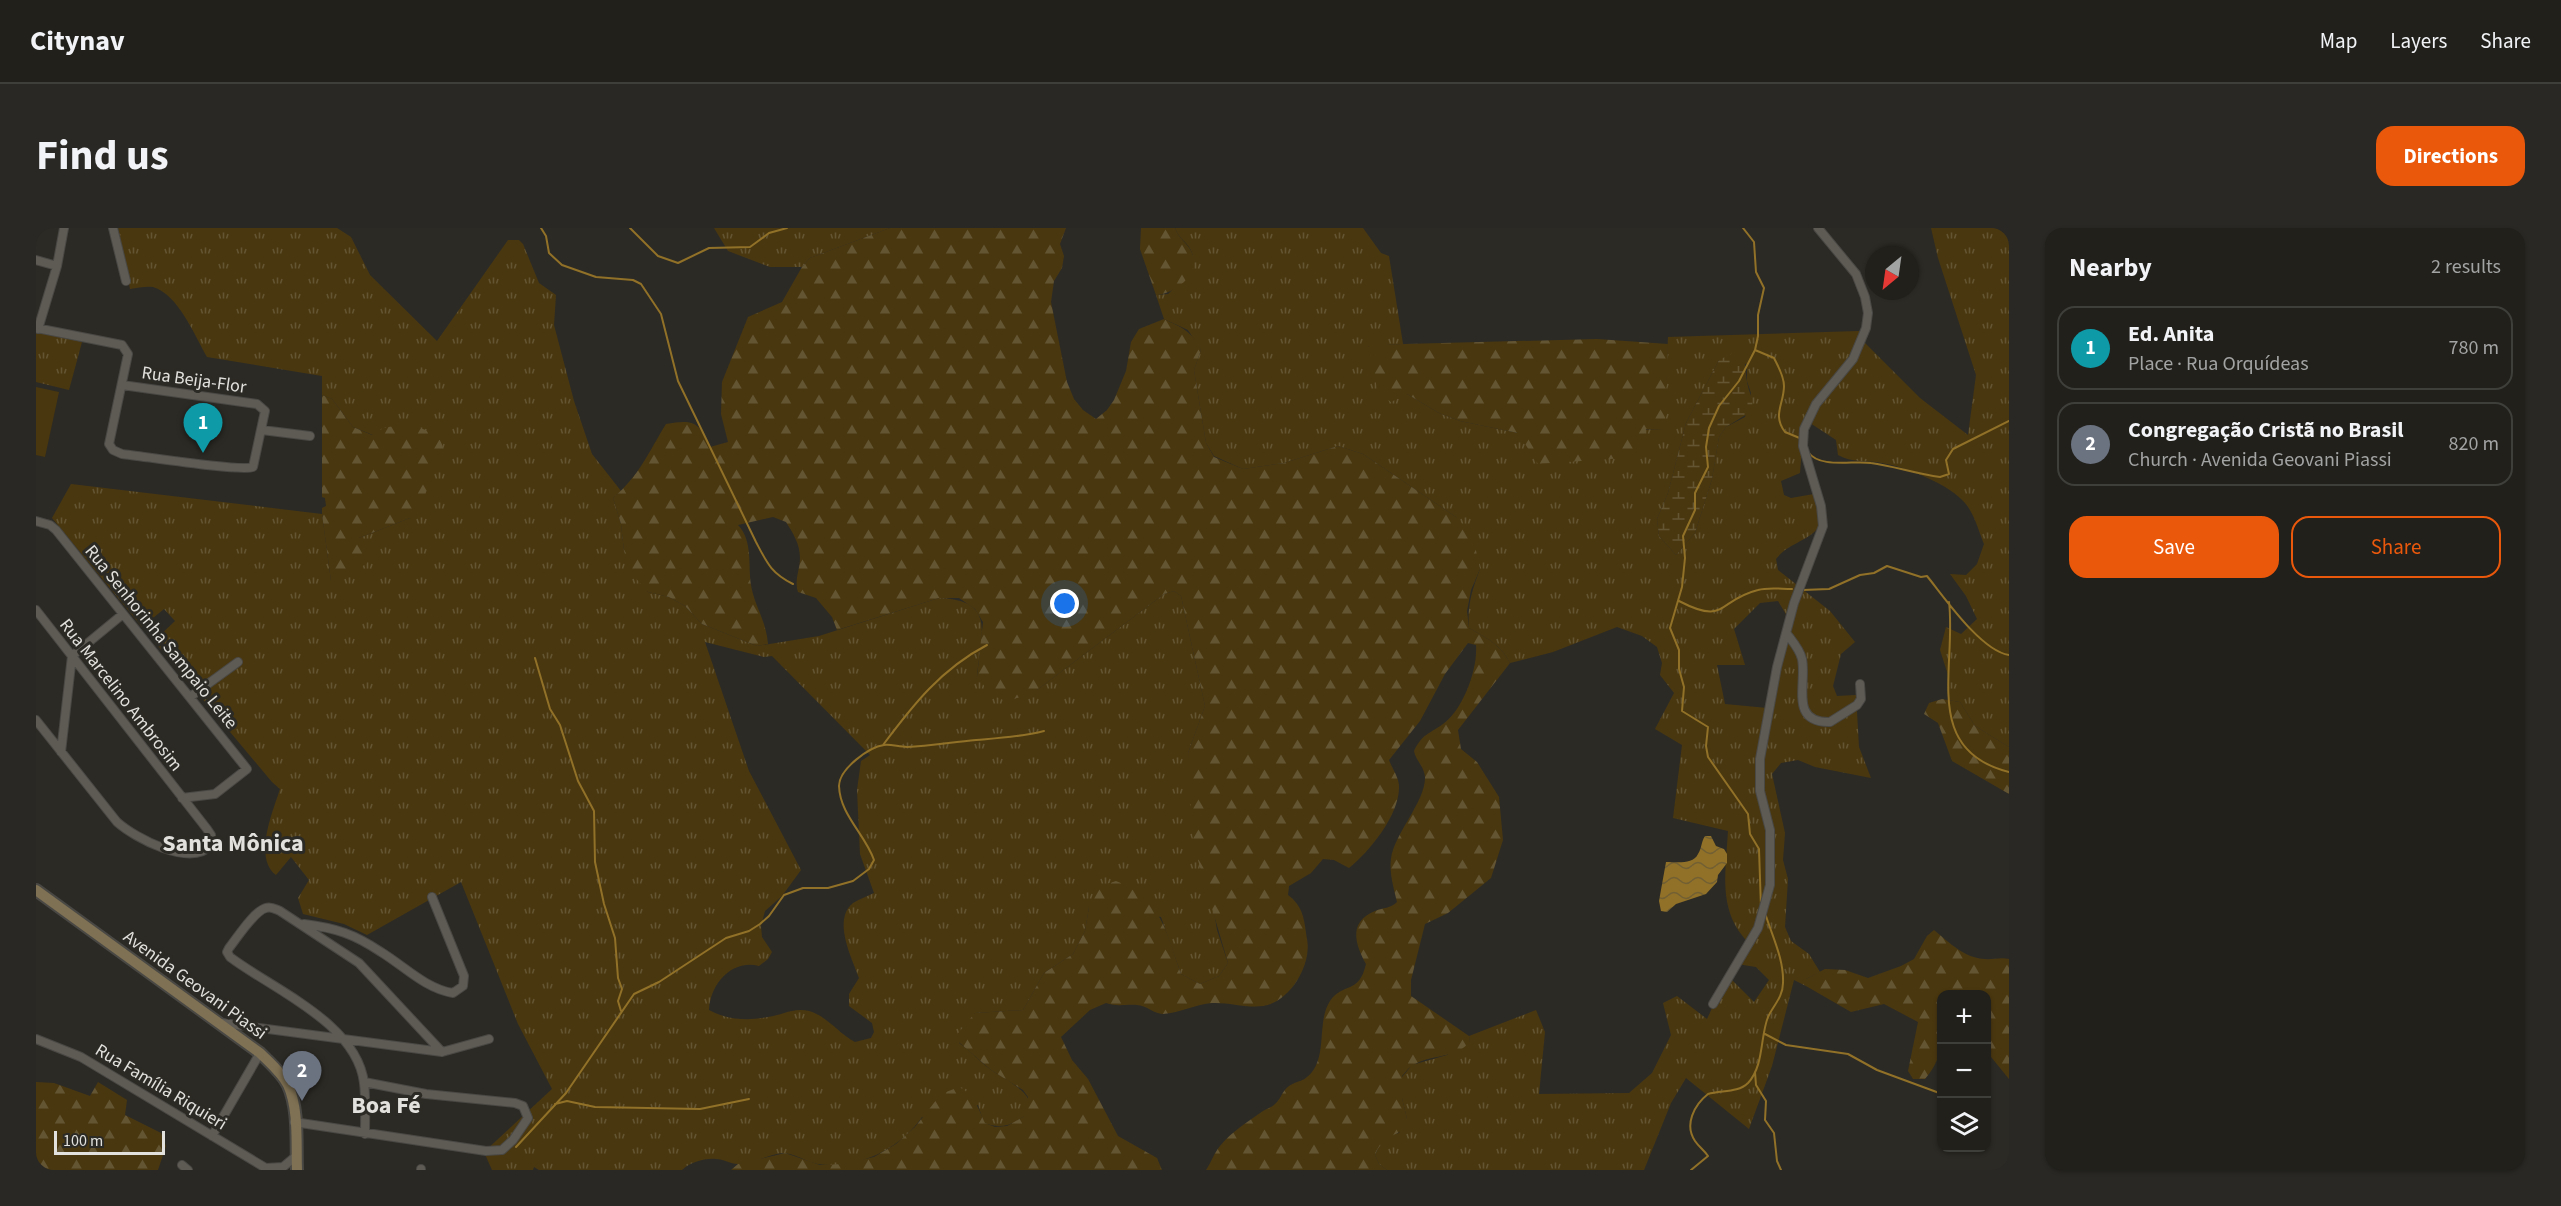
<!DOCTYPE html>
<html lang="en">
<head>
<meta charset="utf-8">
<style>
  body { margin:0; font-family:"Source Sans 3",sans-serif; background:#292824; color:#f1f3f6 }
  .controls { position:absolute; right:18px; bottom:18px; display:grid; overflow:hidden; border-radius:12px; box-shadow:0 2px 4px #0004 }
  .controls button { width:54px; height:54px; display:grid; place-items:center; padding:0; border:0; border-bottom:2px solid #3e3e3a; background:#21201b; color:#f1f3f6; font:30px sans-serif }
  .compass { position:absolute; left:1829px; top:18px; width:54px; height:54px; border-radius:50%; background:#21201b; box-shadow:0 2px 4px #0004; rotate:209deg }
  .scale { position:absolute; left:18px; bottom:15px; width:111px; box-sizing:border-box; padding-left:6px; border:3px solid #e2e1dd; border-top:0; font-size:16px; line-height:21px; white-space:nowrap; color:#e2e1dd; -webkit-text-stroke:4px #2c2a24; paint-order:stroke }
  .you { position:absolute; left:1029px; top:376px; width:21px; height:21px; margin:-15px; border:4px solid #fff; border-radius:50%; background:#1a73e8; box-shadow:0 0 0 9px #1a73e833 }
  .badge { display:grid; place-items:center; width:39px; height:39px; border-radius:50%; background:#ea580c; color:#fff; font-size:20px; font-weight:700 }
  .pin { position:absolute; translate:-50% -50px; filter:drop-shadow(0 2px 3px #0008) }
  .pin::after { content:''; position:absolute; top:32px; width:21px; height:18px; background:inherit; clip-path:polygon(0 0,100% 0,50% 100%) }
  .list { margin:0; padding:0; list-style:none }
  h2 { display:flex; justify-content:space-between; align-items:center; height:78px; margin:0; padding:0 24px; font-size:26px }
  h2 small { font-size:20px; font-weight:400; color:#a2a3a3 }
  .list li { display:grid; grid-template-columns:39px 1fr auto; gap:18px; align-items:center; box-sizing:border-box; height:84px; margin:0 12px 12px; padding:0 12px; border:2px solid #3e3e3a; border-radius:18px }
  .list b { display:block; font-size:22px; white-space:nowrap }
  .list p { margin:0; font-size:20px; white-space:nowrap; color:#a2a3a3 }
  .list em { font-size:20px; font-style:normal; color:#a2a3a3 }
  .actions { display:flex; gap:12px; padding:18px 24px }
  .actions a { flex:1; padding:14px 0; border:2px solid #ea580c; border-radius:18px; text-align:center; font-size:21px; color:#ea580c }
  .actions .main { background:#ea580c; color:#fff }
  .icon { flex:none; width:33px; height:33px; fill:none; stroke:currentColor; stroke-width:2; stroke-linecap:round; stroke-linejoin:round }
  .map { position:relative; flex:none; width:1973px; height:942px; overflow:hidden; border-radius:18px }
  header { display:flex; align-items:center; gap:36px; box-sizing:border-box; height:84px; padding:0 30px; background:#21201b; border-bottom:2px solid #3e3e3a }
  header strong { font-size:28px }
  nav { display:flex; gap:33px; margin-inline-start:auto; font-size:21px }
  .intro { display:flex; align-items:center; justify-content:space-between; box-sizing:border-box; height:144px; padding:0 36px }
  h1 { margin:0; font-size:42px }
  .button { padding:15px 27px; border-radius:18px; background:#ea580c; color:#fff; font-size:21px; font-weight:700 }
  main { display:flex; gap:36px; padding:0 36px }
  aside { flex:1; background:#21201b; border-radius:18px; box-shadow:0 2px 4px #0004 }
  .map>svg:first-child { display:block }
</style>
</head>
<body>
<header>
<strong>Citynav</strong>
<nav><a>Map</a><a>Layers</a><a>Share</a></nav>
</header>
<div class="intro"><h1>Find us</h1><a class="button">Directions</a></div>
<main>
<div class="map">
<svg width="1973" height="942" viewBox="0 0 1973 942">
  <defs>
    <pattern id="grass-tufts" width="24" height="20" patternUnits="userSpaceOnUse" patternTransform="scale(1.5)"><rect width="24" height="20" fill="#49370f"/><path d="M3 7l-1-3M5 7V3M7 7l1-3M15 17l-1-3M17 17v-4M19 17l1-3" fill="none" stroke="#635432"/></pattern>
    <pattern id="forest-firs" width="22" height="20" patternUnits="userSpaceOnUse" patternTransform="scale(1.5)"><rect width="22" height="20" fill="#49370f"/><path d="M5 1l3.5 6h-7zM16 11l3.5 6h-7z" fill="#635432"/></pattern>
    <pattern id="wetland-marsh" width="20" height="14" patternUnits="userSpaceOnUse" patternTransform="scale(1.5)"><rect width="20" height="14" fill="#49370f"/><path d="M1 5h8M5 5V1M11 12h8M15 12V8" fill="none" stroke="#635432"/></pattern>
    <pattern id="water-waves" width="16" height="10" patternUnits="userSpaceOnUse" patternTransform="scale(1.5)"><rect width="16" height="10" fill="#917128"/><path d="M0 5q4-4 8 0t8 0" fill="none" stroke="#725f32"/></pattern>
  </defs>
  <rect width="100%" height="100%" fill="#2c2a24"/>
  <!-- grass -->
  <path fill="url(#grass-tufts)" fill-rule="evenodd" d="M82,0h219l14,9 19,38 67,66 71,-101h11l4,4 16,39 17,12 -2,30 20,76 18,53 29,37 -8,7 8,26 3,27 24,41 21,5 16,9 17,18 55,22 62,-10 120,-38c59,2 41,38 38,79l60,13 127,-96 10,-3 7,5 24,110 -17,47 29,177 11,33 -9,13 -19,8 -19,-10 -20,-57 -72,-10 -4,24 -12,23 -29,19 -21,37 -48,3 -16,30c12,8 21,19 32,27 13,9 59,30 29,49 -13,8 -22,9 -36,4l-6,-18 -56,12c-22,32 -65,53 -104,47 -11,-2 -24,-11 -35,-11 -15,1 -29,11 -45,11 -7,0 -15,-5 -22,-5 -12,-1 -25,3 -34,11h-143l-5,-3 -1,3h-41l-8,-18 68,-63 -34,-65 -57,-142 -94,53 -23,-11 -41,-10 -5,-16 11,-18 -18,-23 -15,18c-23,-17 -3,-64 4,-86l-8,-7 -118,-141 21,-20 -11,-12 -22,18 -90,-109 19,-34 251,30 9,67 28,-43 51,-20 -37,-83 -20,-8 -21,-28 -10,-4v-19l-115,-19c-12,-21 -29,-63 -54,-70 -7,-1 -16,1 -23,2zM669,414l59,15 8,-1 98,99 -9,6 -4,29 3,64 14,39c-6,3 -15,6 -21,10 -21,17 -1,55 6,75l-10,16v12l23,17 2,9 -3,6 -16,4c-17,-9 -28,-26 -46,-31 -15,-4 -27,4 -41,6 -20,4 -41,3 -59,-7 1,-26 23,-51 50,-44l9,-7 4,-7 -10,-15 -1,-11 4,-15 17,-15 19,-26 -52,-99z
    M678,0h176l-80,30 -8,9h-32l-42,-16z
    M1139,0h188l18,25 8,3 14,88 -35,2 39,48 32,19 21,8 58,12 146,-4 4,-92 191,-6 1,7 60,60 48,37 8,-60 -38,-117 -7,-30h78v519l-34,-21 -15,-24 -12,-2 1,-22 -9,-28 6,-23 15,7 16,-15 -11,-23 -16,-22 16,1 11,-11 7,-20c-5,-12 -10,-31 -19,-41 -16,-19 -59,-36 -83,-40 -16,-3 -30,0 -44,-8l-2,-15 -32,-21 -4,54 -19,8 3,14 7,3 23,-4 6,31c-11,17 -31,17 -44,34l2,11 52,41 25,31 -14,12 -8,32 4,10 19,-1 3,52 12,31 -56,-11 -17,-7 -17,3 -9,11 13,59 -2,27 5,19 -3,48 6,14 18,13 11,18 -14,7v7l-12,-6 -22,86 -23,63 -63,-51 -15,25 -27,67h-257l-8,-6 -4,-9c5,-12 10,-19 24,-22l8,-14 -5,-21v-21l10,-12 35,-10 23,-14 -1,-5 67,-26 9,22 -6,62 90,-1 23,-20 19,-38 -8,-32 14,-7 30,23 18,-39 5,-2 24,24 15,-22 -13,-13 -19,-3 11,-22c-31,-31 -22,-71 -20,-111l-55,-13 9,-73 -27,-16 19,-36 -14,-18 2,-12 -5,-16 -15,-11 -25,-9 -64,25 -43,11c-9,-18 -23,-25 -41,-35 -2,-22 3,-38 11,-59l-24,-52 -93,-63 -25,-8 -54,17 -41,6 -29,-13 -8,-13 -12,-73 7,-20 -13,-20 -24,-11 -8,-24 12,-1c13,-13 34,-27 21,-47 -5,-7 -11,-10 -14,-19zM1683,132l28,4v17l4,12 -6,24 -19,10 -7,10 -7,42 -17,54 -19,22 -17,-19 -2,-17 11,-26 18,-70zM1742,373l9,15 -18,75 -2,17 -42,-4 -8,-39h28l-11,-36 26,-26z
    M0,103l46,11 -13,48 -33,-8z"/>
  <!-- forest -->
  <path fill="url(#forest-firs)" d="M854,0h176l-6,16 4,12 -2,12 -8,13 -3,21 16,80 7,17 9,11 13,9 11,-9 7,-10 12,-29 5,-29 8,-13 25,-10c17,8 29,13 37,31l-7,20 12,73 8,14 29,12 41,-6 54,-17 25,8 93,63 17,20 7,32 -9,21 -4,21 2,17c18,10 32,17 41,35l-52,67 3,19 16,13 22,35 4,43 -12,38 -43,35 -23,11 -14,56v16l58,40 1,5c-12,18 -42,13 -58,25 -4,2 -7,7 -10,10v22l5,21 -1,9c-14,9 -24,10 -31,27l4,9 8,6h-181c5,-7 8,-17 14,-24 11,-14 29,-25 43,-35 4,-2 9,-4 12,-7 6,-5 7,-13 14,-18 9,-6 14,-3 23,-14 15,-19 5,-51 18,-71 13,-19 29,-6 36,-37 -11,-20 -18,-42 9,-53 9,-4 15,-2 22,-9 -3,-13 -8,-29 -6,-43 3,-25 35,-58 34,-82 -1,-11 -9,-16 -11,-26 9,-18 14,-16 29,-27 20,-14 35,-55 33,-79l-8,-2 -23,31 -25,47 -31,39c3,8 10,18 10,26 1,28 -29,65 -50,82l-15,-8 -11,-1 -12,14 -22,13 -1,9c16,12 16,25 19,44 5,26 -17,63 -44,67 -18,2 -35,-4 -51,-3 -16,1 -32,10 -49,11 -9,0 -17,-9 -26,-9 -12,-1 -19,2 -31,-2l-16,7 -29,27 11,23 16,19 30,57 39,22 5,12h-431l7,-6 47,-11 35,12 23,-1 31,-7 22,-13 19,-17 26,-33 18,-7c16,8 19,21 26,36l10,4 12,-1 16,-9 5,-9v-11l-5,-7 -32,-20 -37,-32 21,-25 48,-3 21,-37 29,-19 12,-23 4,-24 9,-20 18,-6c46,18 50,51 65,93l19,10 19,-8 9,-13 -35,-120 -5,-90 17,-47 -24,-110 -7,-5 -10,3 -127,96 -30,12 -16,-8 -14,-17 6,-55 -8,-13 -16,-11h-20l-102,32 -5,-13 -16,-19 -18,-6c-4,-12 2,-22 2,-34 0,-14 -7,-25 -14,-36l-13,-5 -35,8c15,16 10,40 13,60 3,20 15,35 17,59l-11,2 -55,-22 -17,-18 -16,-9 -21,-5 -17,-19 -7,-22 -3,-27 -8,-26c27,-23 35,-45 53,-74 28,-5 33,-2 44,23l18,-5 -7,-28 1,-32 26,-65 34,-15 20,-35 8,-9z
    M1105,0h34c3,11 15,16 18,28 6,20 -20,38 -37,39l-16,-46z
    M1561,111l71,5 -3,85h-19l-7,28 -101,7 -20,-31 -58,-12 -21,-8 -32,-19 -16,8 -13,-10 -10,-47z
    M286,167l10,4 21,28 19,8c13,-14 55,-12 67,4 3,3 4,9 5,13l-27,60 -7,6 -51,20 8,11v14l-31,22 -5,-4 -9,-67v-6l4,-2 -1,-8 -3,-1z
    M1906,471l18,3 15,24 34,21v47l-57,-33 -14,-38 -14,-9 5,-11z
    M1898,702c16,13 30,28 51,29 8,1 15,-2 24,0v120l-22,-27 -1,-58h-44c0,34 6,58 -17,85h-12l-5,-8 10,-49 -34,-18 -33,8 -45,-26v-7l19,-10 20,1 23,8 33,-12 13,-7 13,-23z
    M0,854l18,1 36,13 8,-14 29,18 -2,15 36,18 5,13 -8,24h-122z"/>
  <!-- wetland -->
  <path fill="url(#wetland-marsh)" d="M1699,124h7c4,11 3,19 5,30 2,11 7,18 5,29l-26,16 -7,10 -7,42 -17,54 -19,22 -17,-19 -2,-17 11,-26 18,-70 33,-63z"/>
  <!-- garden -->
  <path fill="#49370f" d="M0,159l23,5 -14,65 -9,-2z"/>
  <!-- water -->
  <path fill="url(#water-waves)" d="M161,189l25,3 -3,14 -24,-2z
    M1669,608h6l5,10 8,3 3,5v9l-9,12 -1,7 -11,12 -30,10 -9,8 -6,-1 -2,-10 7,-39c10,0 27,3 32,-8 4,-6 3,-12 7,-18z"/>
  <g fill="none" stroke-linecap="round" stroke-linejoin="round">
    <!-- stream -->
    <path stroke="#917128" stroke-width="2" d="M505,0l5,8 3,17 13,12 34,12 37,3 8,4 20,30 17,67 78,161c11,21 15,31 37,42
      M594,0l28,28 20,7 31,-15 41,-1 19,-14 18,-5
      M1707,0l11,14 2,30 8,16 -6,27v21l-3,14 -16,31 -20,25 -10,22 -3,19 2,20 -13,26v17l-12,26 2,22 -3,29 -12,41 9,22v19l5,18 -2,24 26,16 -2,19 2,11 40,57 2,20 9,15 2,59
      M1719,122l19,8c4,8 10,18 10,28 0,18 -12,29 1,46l17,7
      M1772,224c12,17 46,8 63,11 23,3 45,11 69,14l9,-3 -3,-14 7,-11 56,-28
      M1766,362l27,-1 31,-14 14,-2 13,-7 34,11 6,-1c17,21 54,75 82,79
      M1643,373c48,25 38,-1 79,-11 10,-3 23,-1 34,-1
      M1913,374c8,65 -28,148 60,170
      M499,430l15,51 10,16 18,56 16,30 1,51 9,42 11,34 3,40 4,11 -4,12 3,10
      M847,517c30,-40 58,-76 104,-100
      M1729,806l21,11 62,9 29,16 65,24
      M1719,844l1,13 10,16 -1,19 9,13 3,28 4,9
      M519,876l12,-3 28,6 105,2 49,-10
      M480,919l50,-54 68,-99 25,-12 67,-44 23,-7 11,-7 9,-8 15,-21 19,-7h25l25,-7 16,-12 5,-9c-9,-26 -34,-45 -35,-74 0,-17 30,-39 45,-41 7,-1 15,2 23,2 23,-1 46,-5 69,-7 24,-2 45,-3 68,-9
      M1655,942l17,-14c-4,-6 -9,-9 -13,-15 -11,-16 -1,-36 13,-47 13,-4 30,-1 40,-11 16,-17 12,-46 20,-66 5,-11 15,-20 15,-34 1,-23 -10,-45 -17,-67"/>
    <!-- minor casing -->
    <g stroke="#4a4844" stroke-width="10">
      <path id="minor" d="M77,0l13,53
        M0,32l21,6
        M0,100l86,17 6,9 -19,90 4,6 9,4c20,2 119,18 131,13l12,-56 -8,-7 -135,-19
        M2,101l19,-63 7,-38
        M226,202l48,6
        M0,293l14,4 6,5 191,239 -32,25 -33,4
        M0,382l171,219 4,6v10c-20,23 -76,-7 -94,-23l-81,-102
        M1751,406c6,8 13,16 15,25 5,25 -13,64 28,63l27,-17 4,-6 -1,-15
        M154,469l48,-35
        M25,524l11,-96 51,-42
        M268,696c32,4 50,10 77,28 23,14 45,37 72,41l10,-7 1,-10 -32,-79
        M1677,776l45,-76 12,-43v-55l-10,-39v-32l17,-92 17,-64 29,-77 -2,-20 -18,-60 1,-17 12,-25 37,-45 13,-31 2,-15 -3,-16 -9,-23 -38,-46
        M186,795l220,29 47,-13
        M0,811l45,18 188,113
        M258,894l192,29 16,-1 11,-10 15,-22 -5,-12 -8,-3 -89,-9 -62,-12
        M329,906c0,-17 1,-35 -1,-51 -7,-60 -92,-94 -134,-126l-3,-5 2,-4c8,-10 25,-37 37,-40 5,-2 9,1 14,3l79,52 83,89
        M176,908l48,-83
        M146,937l6,5
        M230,940l17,-1 13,-11
        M385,942v-1"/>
    </g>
    <!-- secondary casing -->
    <g stroke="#4a4844" stroke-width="14">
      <path id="secondary" d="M0,662l224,163c10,10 22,20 28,32 11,24 8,59 9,85"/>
    </g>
    <!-- minor -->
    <use href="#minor" stroke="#5e5b55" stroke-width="8"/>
    <!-- secondary -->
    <use href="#secondary" stroke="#7f7153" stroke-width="10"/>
  </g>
  <g text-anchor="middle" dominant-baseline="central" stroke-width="6" stroke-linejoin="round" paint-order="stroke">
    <!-- street labels -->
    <g font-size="18" fill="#e2e1dd" stroke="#2c2a24">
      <text transform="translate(158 152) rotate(8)">Rua Beija-Flor</text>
      <text transform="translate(125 409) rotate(51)">Rua Senhorinha Sampaio Leite</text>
      <text transform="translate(85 467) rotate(52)">Rua Marcelino Ambrosim</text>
      <text transform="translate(159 757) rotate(36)">Avenida Geovani Piassi</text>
      <text transform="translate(125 859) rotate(31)">Rua Família Riquieri</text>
    </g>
    <!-- district labels -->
    <g font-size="24" font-weight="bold" fill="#e2e1dd" stroke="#2c2a24">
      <text x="197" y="615">Santa Mônica</text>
      <text x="350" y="877">Boa Fé</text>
    </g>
  </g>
</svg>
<div class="controls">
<button>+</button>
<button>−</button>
<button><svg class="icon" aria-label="layers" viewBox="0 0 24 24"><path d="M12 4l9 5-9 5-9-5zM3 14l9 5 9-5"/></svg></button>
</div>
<svg class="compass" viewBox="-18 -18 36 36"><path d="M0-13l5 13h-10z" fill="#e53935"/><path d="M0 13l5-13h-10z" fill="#a2a3a3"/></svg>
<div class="scale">100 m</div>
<div class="you"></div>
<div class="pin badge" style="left:167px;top:225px;background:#0f9aa8">1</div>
<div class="pin badge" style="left:266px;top:873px;background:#6b7280">2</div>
</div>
<aside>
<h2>Nearby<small>2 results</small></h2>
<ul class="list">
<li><span class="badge" style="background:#0f9aa8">1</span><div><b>Ed. Anita</b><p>Place · Rua Orquídeas</p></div><em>780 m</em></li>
<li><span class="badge" style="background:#6b7280">2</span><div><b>Congregação Cristã no Brasil</b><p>Church · Avenida Geovani Piassi</p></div><em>820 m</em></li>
</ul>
<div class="actions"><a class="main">Save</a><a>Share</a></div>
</aside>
</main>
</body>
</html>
